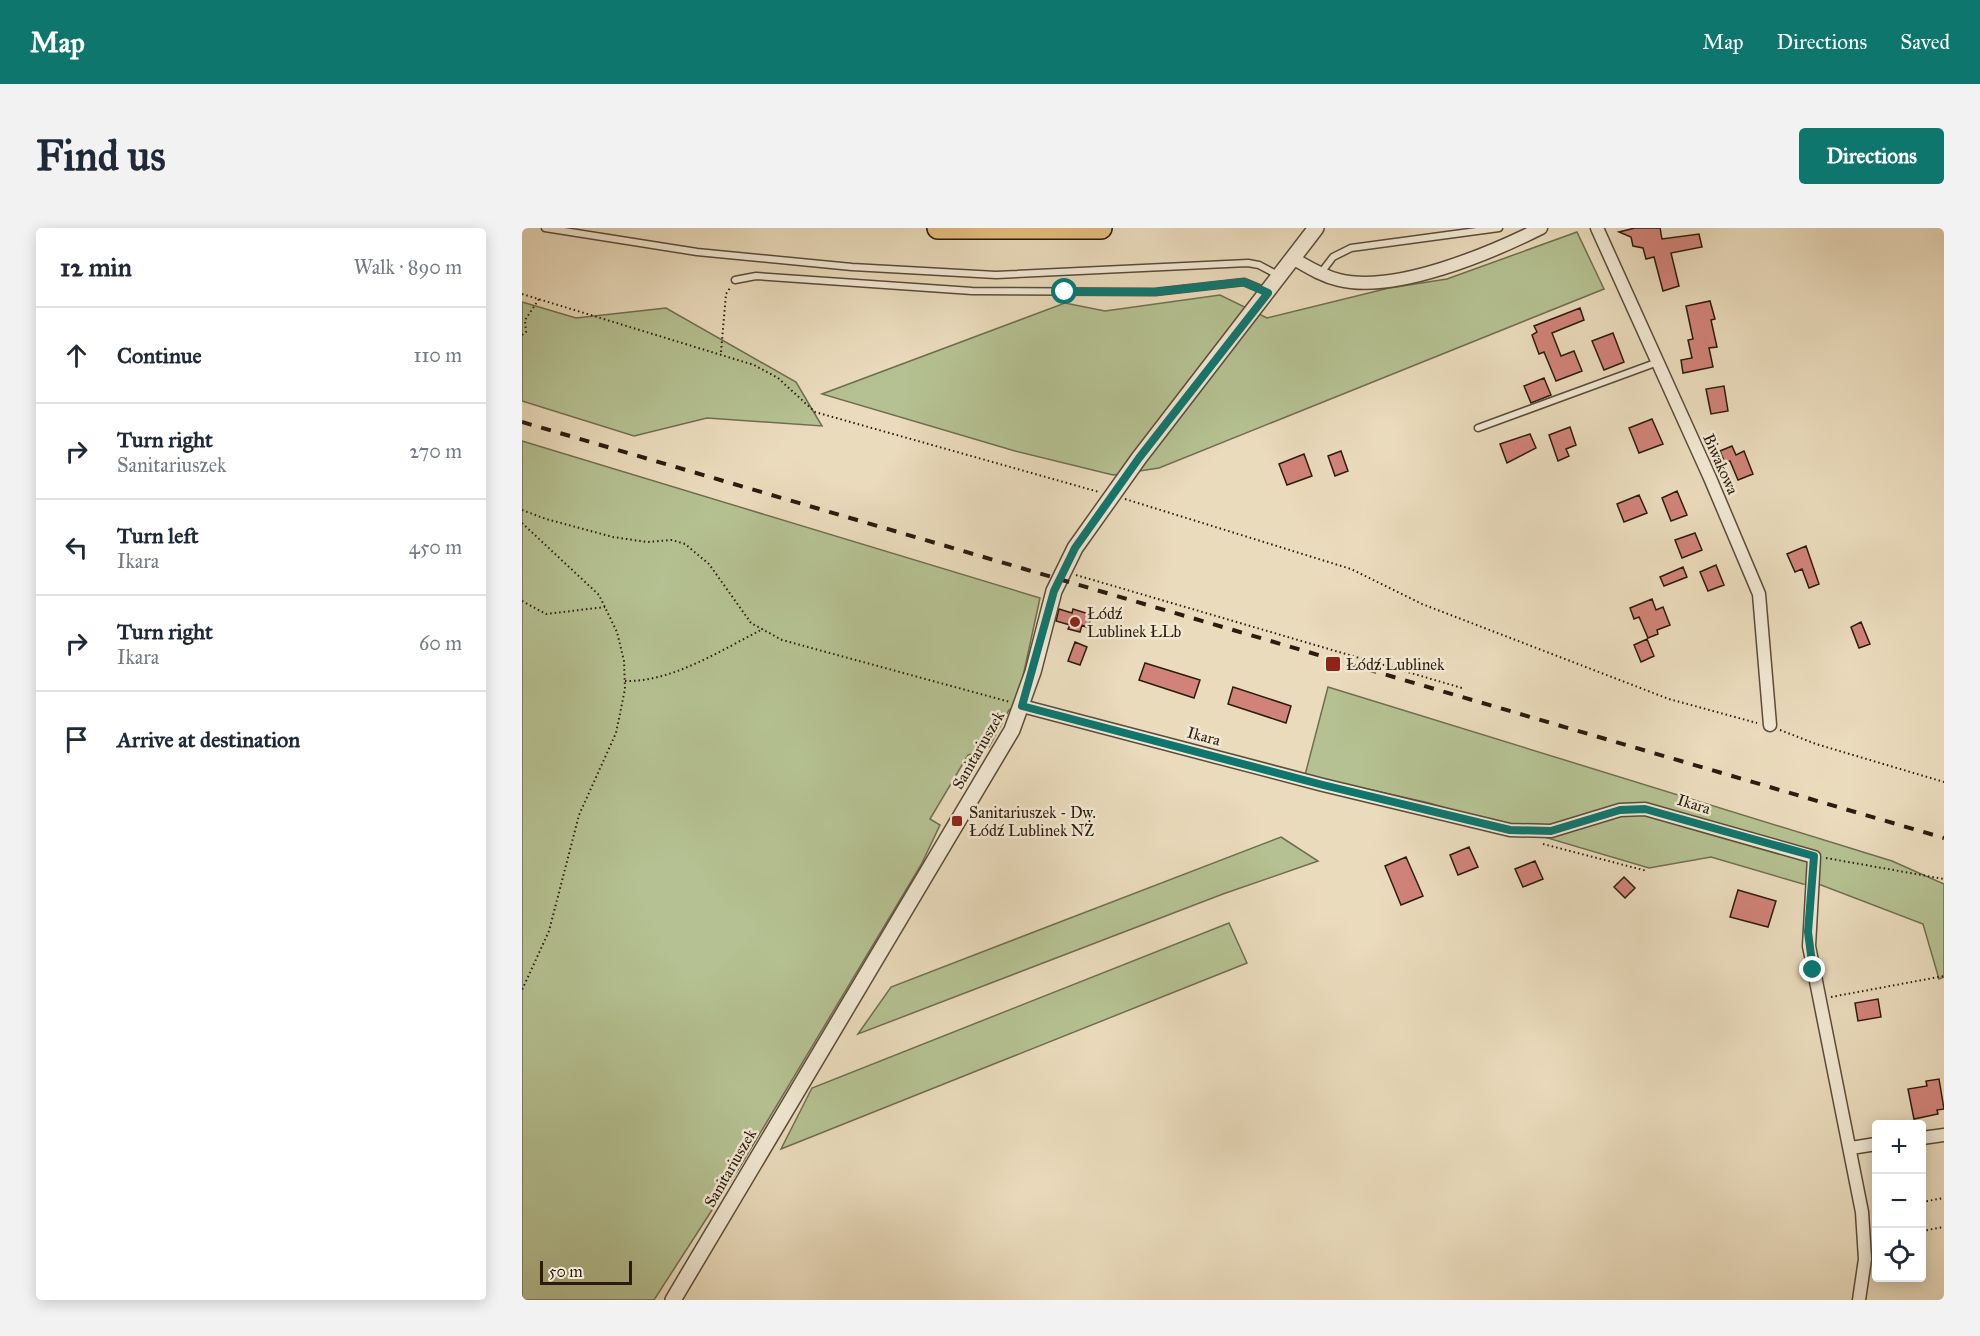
<!DOCTYPE html>
<html lang="en">
<head>
<meta charset="utf-8">
<style>
  body { margin:0; font-family:"IM FELL Great Primer",serif; background:#f2f2f3; color:#1f2937 }
  .controls { position:absolute; right:18px; bottom:18px; display:grid; overflow:hidden; border-radius:6px; box-shadow:0 3px 15px #0003 }
  .controls button { width:54px; height:54px; display:grid; place-items:center; padding:0; border:0; border-bottom:2px solid #e0e1e3; background:#fff; color:#1f2937; font:30px sans-serif }
  .scale { position:absolute; left:18px; bottom:15px; width:92px; box-sizing:border-box; padding-left:6px; border:3px solid #2b1c0e; border-top:0; font-size:16px; line-height:21px; white-space:nowrap; color:#2b1c0e; -webkit-text-stroke:4px #f1e8d3; paint-order:stroke }
  .stop { position:absolute; width:18px; height:18px; margin:-14px; border:4px solid #0f766e; border-radius:50%; background:#fff }
  .stop.end { background:#0f766e; border-color:#fff; box-shadow:0 2px 6px #0008 }
  .list { margin:0; padding:0; list-style:none }
  h2 { display:flex; justify-content:space-between; align-items:center; height:78px; margin:0; padding:0 24px; font-size:26px }
  h2 small { font-size:20px; font-weight:400; color:#747a83 }
  .list li { display:grid; grid-template-columns:39px 1fr auto; gap:18px; align-items:center; box-sizing:border-box; height:96px; padding:0 24px; border-top:2px solid #e0e1e3 }
  .list b { display:block; font-size:22px; white-space:nowrap }
  .list p { margin:0; font-size:20px; white-space:nowrap; color:#747a83 }
  .list em { font-size:20px; font-style:normal; color:#747a83 }
  .icon { flex:none; width:33px; height:33px; fill:none; stroke:currentColor; stroke-width:2; stroke-linecap:round; stroke-linejoin:round }
  .map { position:relative; flex:none; width:1422px; height:1072px; overflow:hidden; border-radius:6px }
  header { display:flex; align-items:center; gap:36px; box-sizing:border-box; height:84px; padding:0 30px; background:#0f766e; color:#fff }
  header strong { font-size:28px }
  nav { display:flex; gap:33px; margin-inline-start:auto; font-size:21px }
  .intro { display:flex; align-items:center; justify-content:space-between; box-sizing:border-box; height:144px; padding:0 36px }
  h1 { margin:0; font-size:42px }
  .button { padding:15px 27px; border-radius:6px; background:#0f766e; color:#fff; font-size:21px; font-weight:700 }
  main { display:flex; gap:36px; padding:0 36px }
  aside { flex:1; background:#fff; border-radius:6px; box-shadow:0 3px 15px #0003 }
  .map>svg:first-child { display:block }
</style>
</head>
<body>
<header>
<strong>Map</strong>
<nav><a>Map</a><a>Directions</a><a>Saved</a></nav>
</header>
<div class="intro"><h1>Find us</h1><a class="button">Directions</a></div>
<main>
<aside>
<h2>12 min<small>Walk · 890 m</small></h2>
<ul class="list">
<li><svg class="icon" aria-label="ahead" viewBox="0 0 24 24"><path d="M12 20V5M6 11l6-6 6 6"/></svg><div><b>Continue</b></div><em>110 m</em></li>
<li><svg class="icon" aria-label="right" viewBox="0 0 24 24"><path d="M7 20v-9h11M14 6l5 5-5 5"/></svg><div><b>Turn right</b><p>Sanitariuszek</p></div><em>270 m</em></li>
<li><svg class="icon" aria-label="left" viewBox="0 0 24 24"><path d="M17 20v-9H6M10 6l-5 5 5 5"/></svg><div><b>Turn left</b><p>Ikara</p></div><em>450 m</em></li>
<li><svg class="icon" aria-label="right" viewBox="0 0 24 24"><path d="M7 20v-9h11M14 6l5 5-5 5"/></svg><div><b>Turn right</b><p>Ikara</p></div><em>60 m</em></li>
<li><svg class="icon" aria-label="arrive" viewBox="0 0 24 24"><path d="M6 21V4h12l-3 4 3 4H6"/></svg><div><b>Arrive at destination</b></div></li>
</ul>
</aside>
<div class="map">
<svg width="1422" height="1072" viewBox="0 0 1422 1072">
  <rect width="100%" height="100%" fill="#eadbbc"/>
  <filter id="stains"><feTurbulence type="fractalNoise" baseFrequency=".00333" numOctaves="4"/><feColorMatrix values="0 0 0 0 .2 0 0 0 0 .09 0 0 0 0 .02 0 0 0 .5 -.17"/></filter>
  <radialGradient id="worn" r=".72"><stop offset=".6" stop-color="#630" stop-opacity="0"/><stop offset="1" stop-color="#630" stop-opacity=".3"/></radialGradient>
  <!-- green -->
  <path fill="#b5c192" stroke="#706e50" stroke-width="1.5" d="M1055,4l27,57 -445,179 -46,7 -98,-24 -193,-57 243,-91 40,8 115,-16 47,23 122,-30 58,-9z
    M0,74l54,16 90,-10 130,74 26,44 -115,-8 -73,18 -112,-35z
    M0,213l518,157 -23,106 -8,6 -20,37 -21,8 -38,64 10,6 -19,40 -180,300 -87,135h-132z
    M806,459l564,174 52,23v93l-5,2 -16,-55 -102,-39 -18,-1 -92,-27 -62,11 -220,-65 -124,-28z
    M759,609l37,24 -95,33 -365,140 33,-47z
    M707,695l18,40 -466,186 31,-61z"/>
  <!-- building -->
  <path fill="#d18379" stroke="#2b1c0e" stroke-width="1.5" d="M1113,0h25l2,11 37,-5 3,13 -31,6 8,33 -16,5 -9,-34 -8,2 -3,-11 -10,-2 -2,-9 -12,-5z
    M1188,73l5,18 -4,1 6,27 -8,1 4,19 -30,6 -2,-13 11,-2 -4,-18 5,-1 -7,-33z
    M1058,80l4,12 -32,13 9,23 13,-5 8,20 -26,10 -12,-29 -5,2 -7,-19 5,-3 -3,-6z
    M1091,105l11,29 -20,8 -12,-29z
    M1022,150l7,17 -20,8 -7,-17z
    M1202,158l4,25 -17,3 -5,-25z
    M1130,191l11,25 -24,9 -10,-25z
    M1048,199l6,18 -10,4 3,7 -11,5 -9,-26z
    M1008,206l6,14 -29,15 -7,-19z
    M1210,218l4,9 8,-4 9,23 -15,6 -8,-19 -5,2 -5,-12z
    M819,223l7,20 -13,5 -7,-20z
    M782,226l8,22 -25,9 -8,-21z
    M1155,263l10,24 -16,6 -9,-23z
    M1117,267l8,18 -23,9 -7,-18z
    M1173,305l7,17 -20,8 -7,-18z
    M1284,318l13,38 -10,4 -7,-19 -7,3 -8,-18z
    M1194,337l8,20 -16,6 -8,-19z
    M1161,339l4,10 -23,9 -4,-9z
    M1130,371l4,11 7,-3 7,18 -13,5 1,4 -10,4 -9,-21 -5,2 -4,-11z
    M537,381l13,4 1,-4 19,6 -4,13 -6,-3 -2,7 -12,-3 2,-4 -14,-4z
    M1339,394l9,22 -11,4 -8,-21z
    M1125,411l7,17 -13,6 -7,-17z
    M553,414l12,5 -7,18 -12,-4z
    M623,435l55,17 -6,18 -55,-18z
    M711,459l58,19 -5,17 -58,-19z
    M947,619l9,20 -20,8 -8,-20z
    M884,629l17,39 -22,9 -16,-39z
    M1013,633l8,18 -20,8 -8,-18z
    M1102,649l11,11 -10,10 -11,-11z
    M1216,662l38,11 -8,26 -38,-10z
    M1356,771l3,18 -23,4 -3,-18z
    M1417,851l5,30 -7,1 1,4 -24,5 -6,-30 19,-3 -1,-5z"/>
  <g fill="none" stroke-linecap="round" stroke-linejoin="round">
    <!-- service casing -->
    <g stroke="#5b4c3a" stroke-width="9">
      <path id="service" d="M23,0l152,24 155,15 144,8 252,-12 11,2 21,11
        M798,46l13,-17 18,-9 148,-20
        M213,52l21,-4 216,15 183,1 89,-10 24,10
        M956,200l180,-66"/>
    </g>
    <!-- minor casing -->
    <g stroke="#5b4c3a" stroke-width="15">
      <path id="minor" d="M1075,0l113,250 49,116 11,131
        M772,31c14,8 28,17 45,21 56,14 152,-27 202,-52
        M500,478l301,79 187,45 41,1 69,-21 25,-1 169,48 -5,89 53,266 3,47 -6,41
        M1400,910l22,-3
        M1329,920l25,-4"/>
    </g>
    <!-- tertiary casing -->
    <g stroke="#5b4c3a" stroke-width="18">
      <path id="tertiary" d="M151,1072l339,-570 21,-58 21,-81 21,-43 64,-90 177,-230"/>
    </g>
    <!-- motorway casing -->
    <g stroke="#2b1c0e" stroke-width="24">
      <path id="motorway" d="M416,0h163"/>
    </g>
    <!-- path -->
    <path stroke="#2b1c0e" stroke-width="2" stroke-dasharray="1.5 3" stroke-linecap="butt" d="M0,66l232,71 24,13 37,34 284,80
      M0,107l4,-3 -1,-12 14,-21
      M199,124l5,-58 4,-6
      M603,271l226,70 71,35 247,95 88,24
      M0,282l24,9 67,18 34,5 25,-2 13,4 24,20 42,59 31,17 228,62
      M0,295l77,72 18,37 7,29 1,28 -9,44 -37,82 -30,116 -27,59
      M554,347l386,113
      M0,373l24,13 59,-7
      M103,453c48,1 96,-31 138,-52
      M1258,502l36,14 128,38
      M1021,616l104,27
      M1304,630l118,21
      M1309,769l113,-21
      M1400,974l22,-4
      M1400,1003l22,-4"/>
    <!-- service -->
    <use href="#service" stroke="#f1e8d3" stroke-width="6"/>
    <!-- minor -->
    <use href="#minor" stroke="#f1e8d3" stroke-width="12"/>
    <!-- tertiary -->
    <use href="#tertiary" stroke="#f1e8d3" stroke-width="15"/>
    <!-- motorway -->
    <use href="#motorway" stroke="#e5be7e" stroke-width="21"/>
    <!-- rail -->
    <path stroke="#2b1c0e" stroke-width="4" stroke-dasharray="10 10" stroke-linecap="butt" d="M0,194l1422,416"/>
  </g>
  <g fill="none" stroke-linecap="round" stroke-linejoin="round">
    <!-- route -->
    <path stroke="#0f766e" stroke-width="8" d="M543,64h90l89,-10 24,11 -129,165 -64,90 -21,43 -32,115 301,79 187,45 41,1 69,-21 25,-1 169,47 -6,76 5,38"/>
  </g>
  <!-- markers -->
  <g fill="#8f2418" stroke="#f1e8d3" stroke-width="2">
    <circle cx="553" cy="394" r="6"/>
    <rect x="803" y="428" width="16" height="16" rx="3"/>
    <rect x="429" y="587" width="12" height="12" rx="3"/>
  </g>
  <g text-anchor="middle" dominant-baseline="central" stroke-width="5" stroke-linejoin="round" paint-order="stroke">
    <!-- street labels -->
    <g font-size="16" fill="#2b1c0e" stroke="#f1e8d3">
      <text transform="translate(1199 236) rotate(66)">Biwakowa</text>
      <text transform="translate(682 508) rotate(15)">Ikara</text>
      <text transform="translate(456 522) rotate(-60)">Sanitariuszek</text>
      <text transform="translate(1172 576) rotate(17)">Ikara</text>
      <text transform="translate(208 940) rotate(-60)">Sanitariuszek</text>
    </g>
    <!-- poi labels -->
    <g font-size="16" fill="#2b1c0e" stroke="#f1e8d3" text-anchor="start">
      <text x="565" y="385">Łódź<tspan x="565" dy="18">Lublinek ŁLb</tspan></text>
      <text x="824" y="436">Łódź Lublinek</text>
      <text x="447" y="584">Sanitariuszek - Dw.<tspan x="447" dy="18">Łódź Lublinek NŻ</tspan></text>
    </g>
  </g>
  <rect width="100%" height="100%" filter="url(#stains)"/>
  <rect width="100%" height="100%" fill="url(#worn)"/>
</svg>
<div class="controls">
<button>+</button>
<button>−</button>
<button><svg class="icon" aria-label="locate" viewBox="0 0 24 24"><circle cx="12" cy="12" r="6"/><path d="M12 2v4M12 18v4M2 12h4M18 12h4"/></svg></button>
</div>
<div class="scale">50 m</div>
<div class="stop" style="left:543px;top:64px"></div>
<div class="stop end" style="left:1291px;top:742px"></div>
</div>
</main>
</body>
</html>
